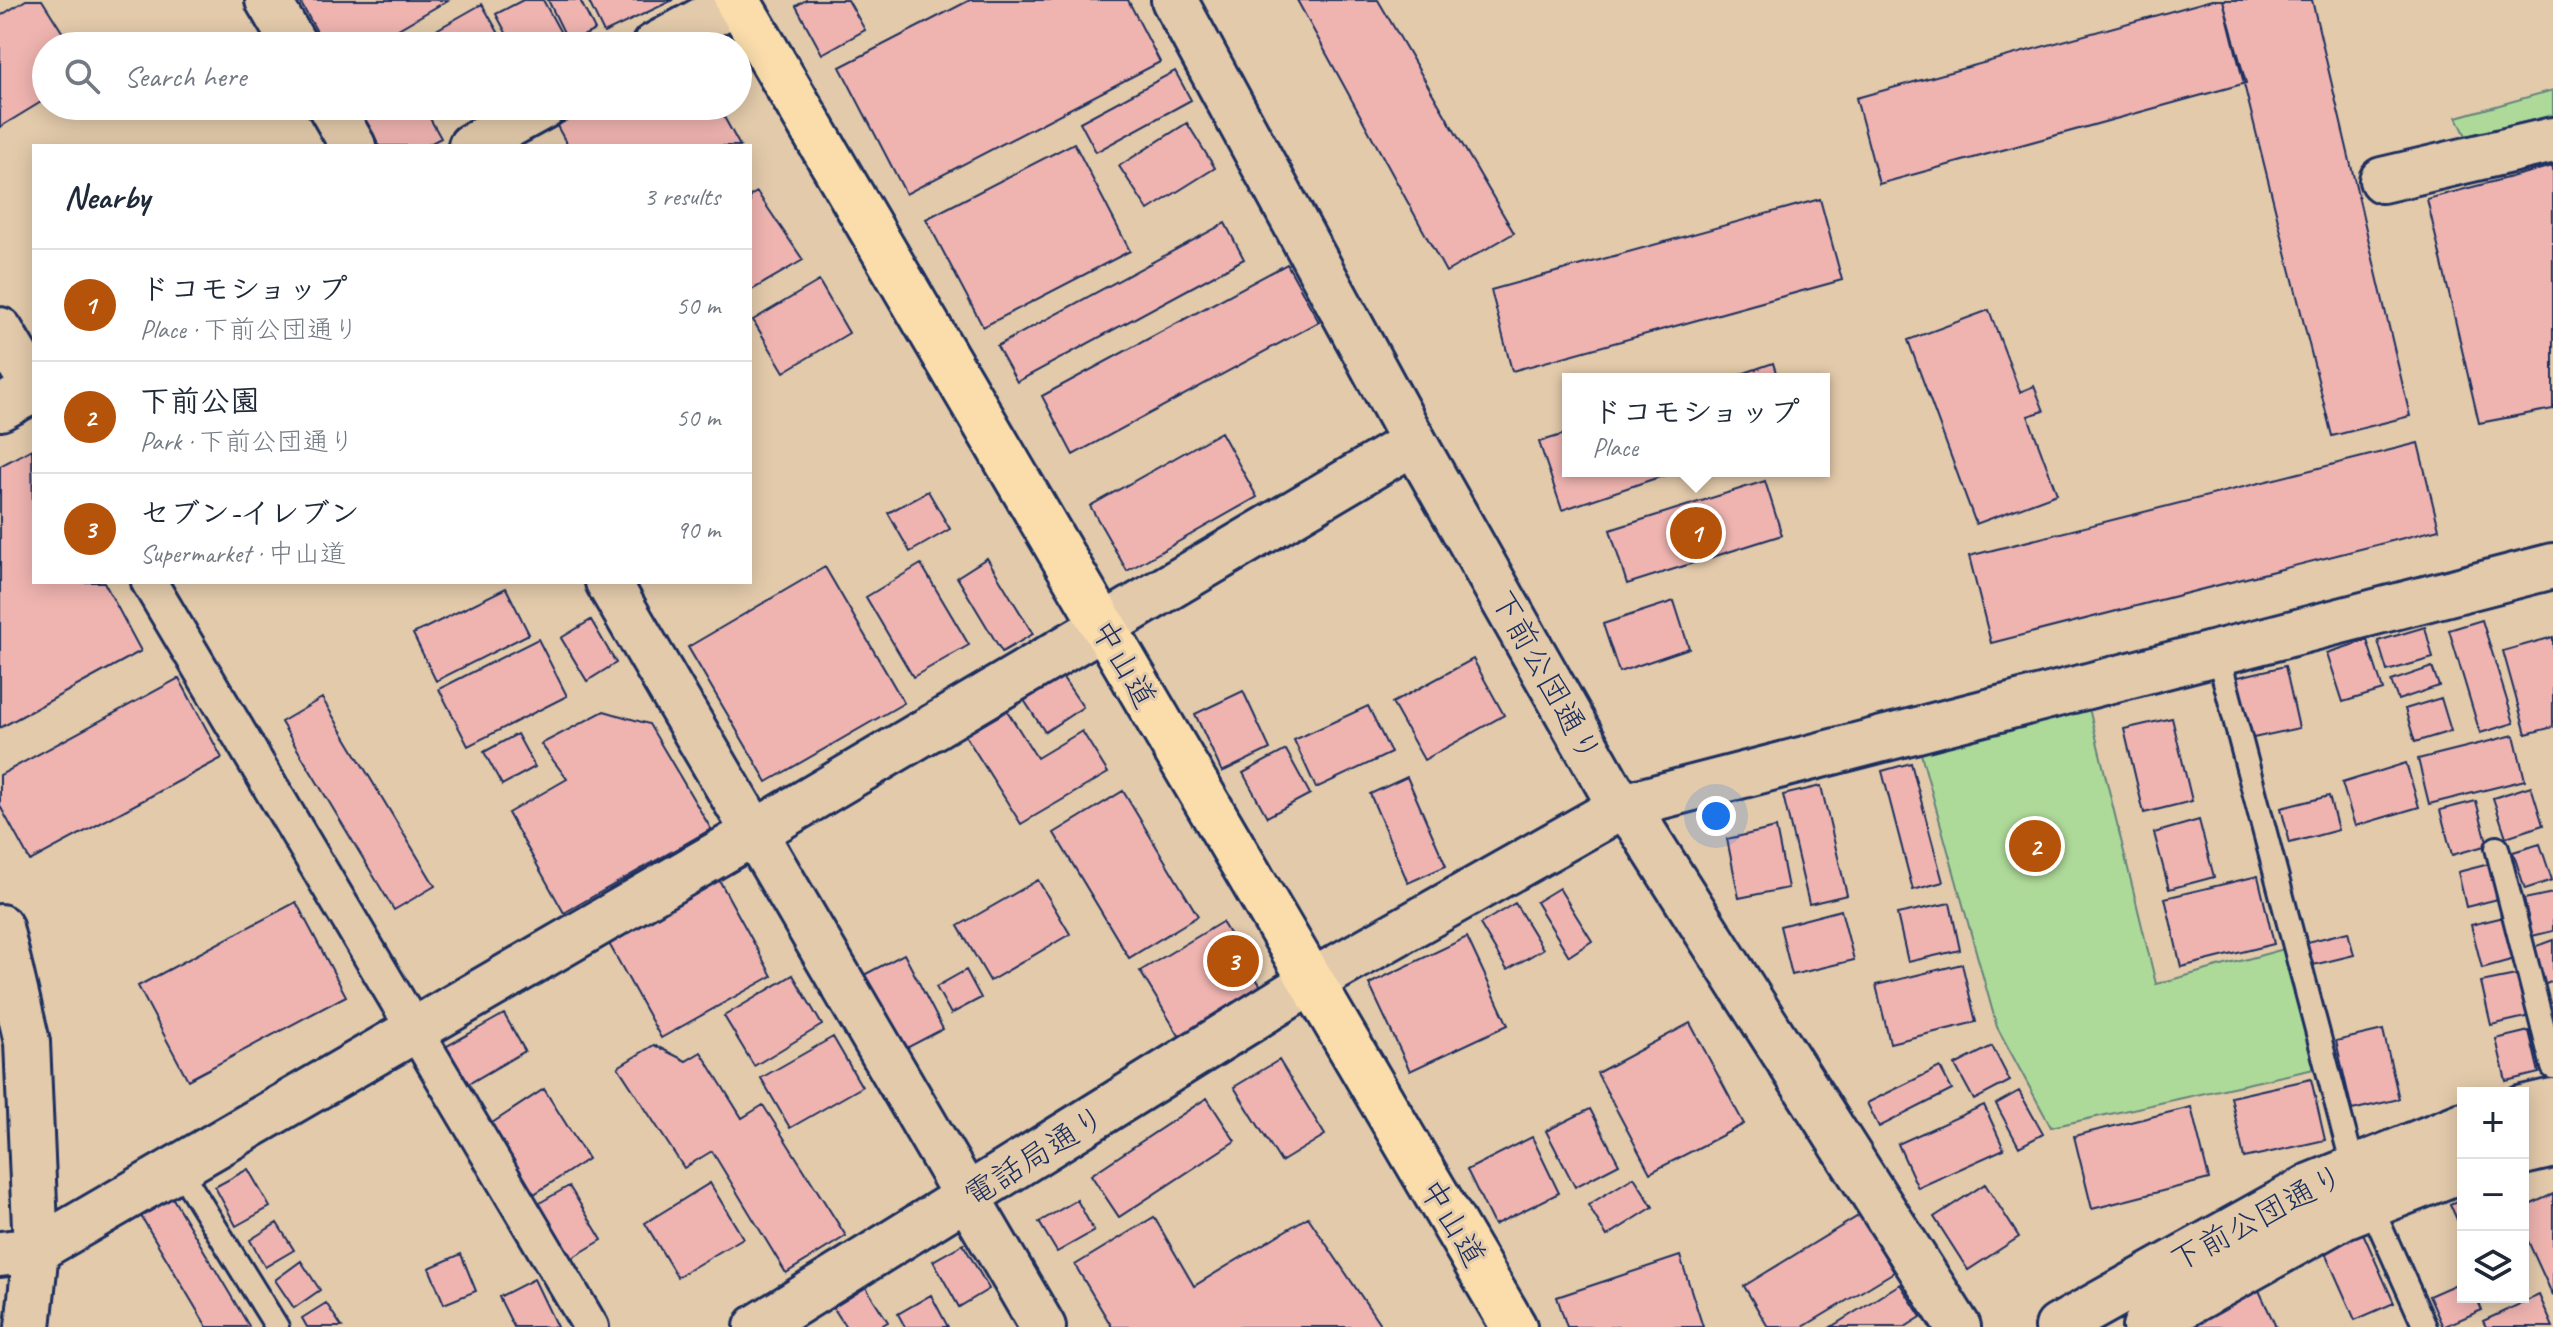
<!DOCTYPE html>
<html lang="en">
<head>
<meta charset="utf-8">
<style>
  body { margin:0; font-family:Caveat,"Klee One",sans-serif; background:#f6f6f7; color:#1f2937 }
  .controls { position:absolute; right:24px; bottom:24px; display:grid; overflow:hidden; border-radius:0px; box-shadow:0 4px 20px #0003 }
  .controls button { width:72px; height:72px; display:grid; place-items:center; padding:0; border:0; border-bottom:2px solid #e0e1e3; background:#fff; color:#1f2937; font:40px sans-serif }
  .you { position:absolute; left:1716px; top:816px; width:28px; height:28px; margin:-20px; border:6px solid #fff; border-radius:50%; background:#1a73e8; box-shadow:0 0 0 12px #1a73e833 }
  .badge { display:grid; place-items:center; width:52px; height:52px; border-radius:50%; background:#b45309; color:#fff; font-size:26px; font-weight:700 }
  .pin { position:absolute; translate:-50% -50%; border:4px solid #fff; box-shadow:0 2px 8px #0006 }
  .popup { position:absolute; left:1562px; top:373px; width:268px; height:104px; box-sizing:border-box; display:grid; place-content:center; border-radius:0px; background:#fff; filter:drop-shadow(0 2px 6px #0005); font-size:26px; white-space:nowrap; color:#747a83 }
  .popup b { font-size:30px; color:#1f2937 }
  .popup::after { content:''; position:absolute; left:50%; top:100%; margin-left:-16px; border:16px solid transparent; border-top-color:#fff }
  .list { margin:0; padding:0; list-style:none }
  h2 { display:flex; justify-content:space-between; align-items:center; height:104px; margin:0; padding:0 32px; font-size:34px }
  h2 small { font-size:26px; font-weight:400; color:#747a83 }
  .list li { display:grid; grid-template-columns:52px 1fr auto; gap:24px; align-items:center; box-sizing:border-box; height:112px; padding:0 32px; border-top:2px solid #e0e1e3 }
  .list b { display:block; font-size:30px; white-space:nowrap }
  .list p { margin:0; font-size:26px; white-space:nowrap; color:#747a83 }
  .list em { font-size:26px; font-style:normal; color:#747a83 }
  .icon { flex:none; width:44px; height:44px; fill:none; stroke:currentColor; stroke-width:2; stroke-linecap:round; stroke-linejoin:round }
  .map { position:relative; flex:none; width:2553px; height:1327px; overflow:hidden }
  .search { position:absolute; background:#fff; box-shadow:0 4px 20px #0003; left:32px; top:32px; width:720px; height:88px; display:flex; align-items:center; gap:20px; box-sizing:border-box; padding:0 28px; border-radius:44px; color:#747a83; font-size:30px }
  .panel { position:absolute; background:#fff; box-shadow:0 4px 20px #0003; left:32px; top:144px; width:720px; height:440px; border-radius:0px }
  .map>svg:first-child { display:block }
</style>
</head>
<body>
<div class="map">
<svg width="2553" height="1327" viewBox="0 0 2553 1327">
  <rect width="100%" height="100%" fill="#e3caab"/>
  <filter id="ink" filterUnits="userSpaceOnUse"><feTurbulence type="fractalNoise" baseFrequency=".0125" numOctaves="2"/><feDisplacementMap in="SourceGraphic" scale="16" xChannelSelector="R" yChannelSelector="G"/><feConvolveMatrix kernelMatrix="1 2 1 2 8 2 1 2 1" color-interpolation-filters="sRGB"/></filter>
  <g filter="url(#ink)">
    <!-- green -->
    <path fill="#aeda99" stroke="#64847c" stroke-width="2" d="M2553,90v25l-87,21 -9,-19z
      M2087,700l69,284 128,-35 30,120 -263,58 -54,-100 -79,-284z"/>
    <!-- building -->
    <path fill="#efb4b0" stroke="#1b2f5e" stroke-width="2" d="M26,0h16l29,46h-25v53l-46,28v-111z
      M299,0h149l-79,46h-44z
      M523,0h20l25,46h-55l-17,-32z
      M548,0h32l15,30 -26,13z
      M588,0h85l-69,33z
      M806,0h42l17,30 -43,24 -26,-48z
      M970,0h158l32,62 -254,132 -66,-127z
      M1297,0h81l136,233 -68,39z
      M2212,0h11l23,83 -367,101 -23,-86z
      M2223,0h89l98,416 -78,20z
      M482,4l24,42h-87l-2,-5z
      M1175,71l16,29 -95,52 -16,-30z
      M357,106h66l18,32 -15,8h-47z
      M592,106h126l22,40h-172l-11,-20z
      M1187,123l28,45 -67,42 -29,-44z
      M1074,143l56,108 -147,76 -57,-108z
      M2553,166v243l-74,14 -52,-224z
      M757,192l46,68 -53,31v-95z
      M1820,199l22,81 -330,91 -21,-81z
      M1225,223l19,36 -227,123 -20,-36z
      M1287,264l32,58 -246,133 -31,-59z
      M819,281l30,52 -65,39 -31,-52z
      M1989,310l31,82 14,-6 10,25 -16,5 29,78 -81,30 -68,-184z
      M1773,363l5,16h-51z
      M1221,432l36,65 -130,74 -37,-65z
      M1568,433v38h109l-115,39 -23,-68z
      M2418,443l21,86 -448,114 -22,-87z
      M32,449l2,133h70l37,69 -141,77v-262z
      M1765,481l17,54 -155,49 -17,-54z
      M928,491l22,38 -40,23 -22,-39z
      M987,558l46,76 -31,18 -45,-75z
      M921,564l48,81 -56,32 -47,-80z
      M825,567l79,136 -137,79 -79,-135z
      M506,588l23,46 -93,47 -23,-47z
      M1674,601l15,47 -70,24 -16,-48z
      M591,620l25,43 -29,18 -26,-43z
      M2482,620l32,103 -34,10 -31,-103z
      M2425,627l8,31 -46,13 -9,-30z
      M2553,637v90l-27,7 -23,-83z
      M538,639l29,57 -99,50 -29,-57z
      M2367,640l16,50 -40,12 -16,-49z
      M1473,659l31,56 -80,45 -32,-57z
      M2285,666l14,62 -55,12 -14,-61z
      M2432,667l7,19 -41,14 -7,-19z
      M1057,669l26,38 -38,25 -25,-38z
      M179,678l43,80 -192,103 -30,-55v-31z
      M1243,691l27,58 -48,23 -27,-58z
      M322,698l113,188 -41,24 -113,-188z
      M2441,698l10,33 -36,11 -10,-33z
      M1368,706l23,47 -75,35 -22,-48z
      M1006,709l31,49 45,-27 26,42 -87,51 -56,-89z
      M604,711l45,13 62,105 -147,84 -56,-100 59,-34 -26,-35z
      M2172,718l20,83 -48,12 -20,-84z
      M517,734l18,33 -33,18 -18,-33z
      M2514,735l11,45 -96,24 -11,-45z
      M1286,750l24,44 -43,23 -24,-44z
      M1911,763l32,119 -30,8 -31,-119z
      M2406,763l13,44 -64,19 -13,-43z
      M1407,777l39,89 -38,17 -38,-89z
      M1821,786l26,109 -38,9 -26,-109z
      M2531,786l12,39 -37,12 -13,-39z
      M1123,791l75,125 -69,42 -75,-125z
      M2329,796l9,34 -48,13 -9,-35z
      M2476,801l12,44 -36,10 -12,-45z
      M2199,820l15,57 -45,12 -15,-56z
      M1776,828l12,60 -49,10 -12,-59z
      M2540,844l12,36 -27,9 -12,-37z
      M2493,863l9,35 -36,9 -8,-35z
      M2258,876l16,68 -93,23 -16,-69z
      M718,878l54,98 -111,62 -54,-98z
      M1038,880l32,54 -80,47 -32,-55z
      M1559,888l33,53 -23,15 -33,-54z
      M2553,893v38l-21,5 -8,-37z
      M296,902l50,94 -158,84 -50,-94z
      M1515,903l28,46 -36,21 -27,-46z
      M1950,903l10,47 -52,12 -11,-48z
      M1841,910l13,50 -62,15 -12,-49z
      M2508,916l10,42 -36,10 -11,-43z
      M1222,922l44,73 -82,49 -44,-73z
      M2348,932l6,23 -45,11 -6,-23z
      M1467,937l41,88 -98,46 -41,-87z
      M2553,940v41l-9,4 -13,-37z
      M904,954l39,75 -42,22 -39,-75z
      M1962,964l14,58 -86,21 -14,-58z
      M966,970l15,28 -30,16 -15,-27z
      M2521,974l9,42 -39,9 -10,-43z
      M793,975l29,50 -68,41 -30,-50z
      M504,1014l21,37 -62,36 -21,-38z
      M1690,1023l54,101 -94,49 -53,-100z
      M2383,1030l16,69 -47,11 -16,-69z
      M2529,1031l10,42 -33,8 -10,-42z
      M833,1037l29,50 -72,41 -29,-50z
      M654,1045l32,16 15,-9 41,66 21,-13 83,131 -60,37 -74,-122 -28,17 -66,-101z
      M1992,1046l18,35 -36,19 -19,-35z
      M1279,1060l46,75 -44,27 -47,-75z
      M1940,1067l12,23 -73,37 -12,-24z
      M2311,1079l14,61 -81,18 -13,-61z
      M544,1089l44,70 -54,35 -45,-69z
      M2019,1091l24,43 -24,13 -23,-43z
      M1207,1098l28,43 -116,76 -28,-42z
      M1984,1105l20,44 -86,39 -20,-44z
      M2191,1107l18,72 -117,30 -18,-73z
      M1590,1109l29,55 -44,23 -29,-56z
      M1532,1137l27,56 -65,32 -27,-55z
      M248,1169l22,38 -34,19 -21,-39z
      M1634,1177l19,30 -46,29 -19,-31z
      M710,1183l33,55 -66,39 -32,-54z
      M1985,1184l34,53 -51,33 -34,-53z
      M569,1186l33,54 -32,19 -34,-54z
      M2553,1194v102l-30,-66v-22z
      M172,1197l77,129 -1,1h-41l-66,-111z
      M2463,1198v35l-13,-29z
      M1077,1200l17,31 -37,21 -18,-30z
      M1860,1215l34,57 -91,55h-35l-24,-41z
      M1154,1217l40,69 114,-69 74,110h-270l-37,-62z
      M277,1223l17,27 -29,17 -15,-27z
      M2363,1233l31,70 -39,17 -31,-70z
      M963,1244l26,45 -30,18 -26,-46z
      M461,1254l15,37 -32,13 -15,-36z
      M1680,1256l23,71h-136l-10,-30z
      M301,1261l19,29 -26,18 -19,-28z
      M534,1279l23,48h-43l-15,-30z
      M2463,1281v16h13l6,13 -39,17 -14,-31z
      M1900,1284l21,33 -16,10h-74z
      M865,1286l23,36 -9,5h-33l-13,-20z
      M2257,1286l19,41h-98z
      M931,1295l17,32h-43l-7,-13z
      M2539,1295l14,32h-67l-3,-6z
      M326,1303l16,24h-35l-5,-9z"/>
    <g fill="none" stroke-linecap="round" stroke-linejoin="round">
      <!-- service casing -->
      <g stroke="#1b2f5e" stroke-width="28">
        <path id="service" d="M2217,651l136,515 72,161
          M2497,848l56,219
          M178,1167l99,160"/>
      </g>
      <!-- pedestrian casing -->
      <g stroke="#1b2f5e" stroke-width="40">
        <path id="pedestrian" d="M149,582l442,745"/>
      </g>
      <!-- minor casing -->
      <g stroke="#1b2f5e" stroke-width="50">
        <path id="minor" d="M268,0l27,46
          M654,46l85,-46
          M330,106l23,40
          M471,146l73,-40
          M2382,180l171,-40
          M0,330l34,57
          M0,408l34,-18
          M608,582l435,745
          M0,927l27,115 9,208 -8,77
          M2523,1108l30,-7
          M2523,1152l30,-7
          M0,1254l36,-4 718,-417 660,-391
          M2058,1327l253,-141 152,-61
          M2145,1327l199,-111 119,-47"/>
      </g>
      <!-- tertiary casing -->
      <g stroke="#1b2f5e" stroke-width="50">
        <path id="tertiary" d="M1174,0l240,442 197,348 28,35 319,502
          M757,1327l554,-345 312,-176 930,-240"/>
      </g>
      <!-- trunk casing -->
      <g stroke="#1b2f5e" stroke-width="50">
        <path id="trunk" d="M737,0l777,1327"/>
      </g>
      <!-- service -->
      <use href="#service" stroke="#e3caab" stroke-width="22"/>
      <!-- pedestrian -->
      <use href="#pedestrian" stroke="#e3caab" stroke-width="34"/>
      <!-- minor -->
      <use href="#minor" stroke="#e3caab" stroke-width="44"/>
      <!-- tertiary -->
      <use href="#tertiary" stroke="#e3caab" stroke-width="44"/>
      <!-- trunk -->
      <use href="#trunk" stroke="#faddab" stroke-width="44"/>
    </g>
  </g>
  <g text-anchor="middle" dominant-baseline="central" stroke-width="6" stroke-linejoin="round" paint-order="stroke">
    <!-- street labels -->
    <g font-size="32" fill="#1b2f5e" stroke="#e3caab">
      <text transform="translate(1124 664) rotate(60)">中山道</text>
      <text transform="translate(1546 676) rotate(61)">下前公団通り</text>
      <text transform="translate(1035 1156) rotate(-32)">電話局通り</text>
      <text transform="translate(2257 1218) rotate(-28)">下前公団通り</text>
      <text transform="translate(1453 1223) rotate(59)">中山道</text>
    </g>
  </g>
</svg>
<div class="controls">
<button>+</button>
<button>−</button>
<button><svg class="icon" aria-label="layers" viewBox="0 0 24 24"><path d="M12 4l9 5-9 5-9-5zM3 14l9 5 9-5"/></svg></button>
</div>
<div class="you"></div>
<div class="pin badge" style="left:1696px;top:533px">1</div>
<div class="popup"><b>ドコモショップ</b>Place</div>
<div class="pin badge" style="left:2035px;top:846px">2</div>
<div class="pin badge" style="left:1233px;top:961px">3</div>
<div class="search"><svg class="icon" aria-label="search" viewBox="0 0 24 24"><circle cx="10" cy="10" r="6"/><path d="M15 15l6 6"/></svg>Search here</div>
<section class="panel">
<h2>Nearby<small>3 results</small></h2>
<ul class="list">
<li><span class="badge">1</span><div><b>ドコモショップ</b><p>Place · 下前公団通り</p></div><em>50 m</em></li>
<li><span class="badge">2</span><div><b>下前公園</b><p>Park · 下前公団通り</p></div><em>50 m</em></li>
<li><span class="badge">3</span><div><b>セブン-イレブン</b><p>Supermarket · 中山道</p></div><em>90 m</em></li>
</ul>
</section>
</div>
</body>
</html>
